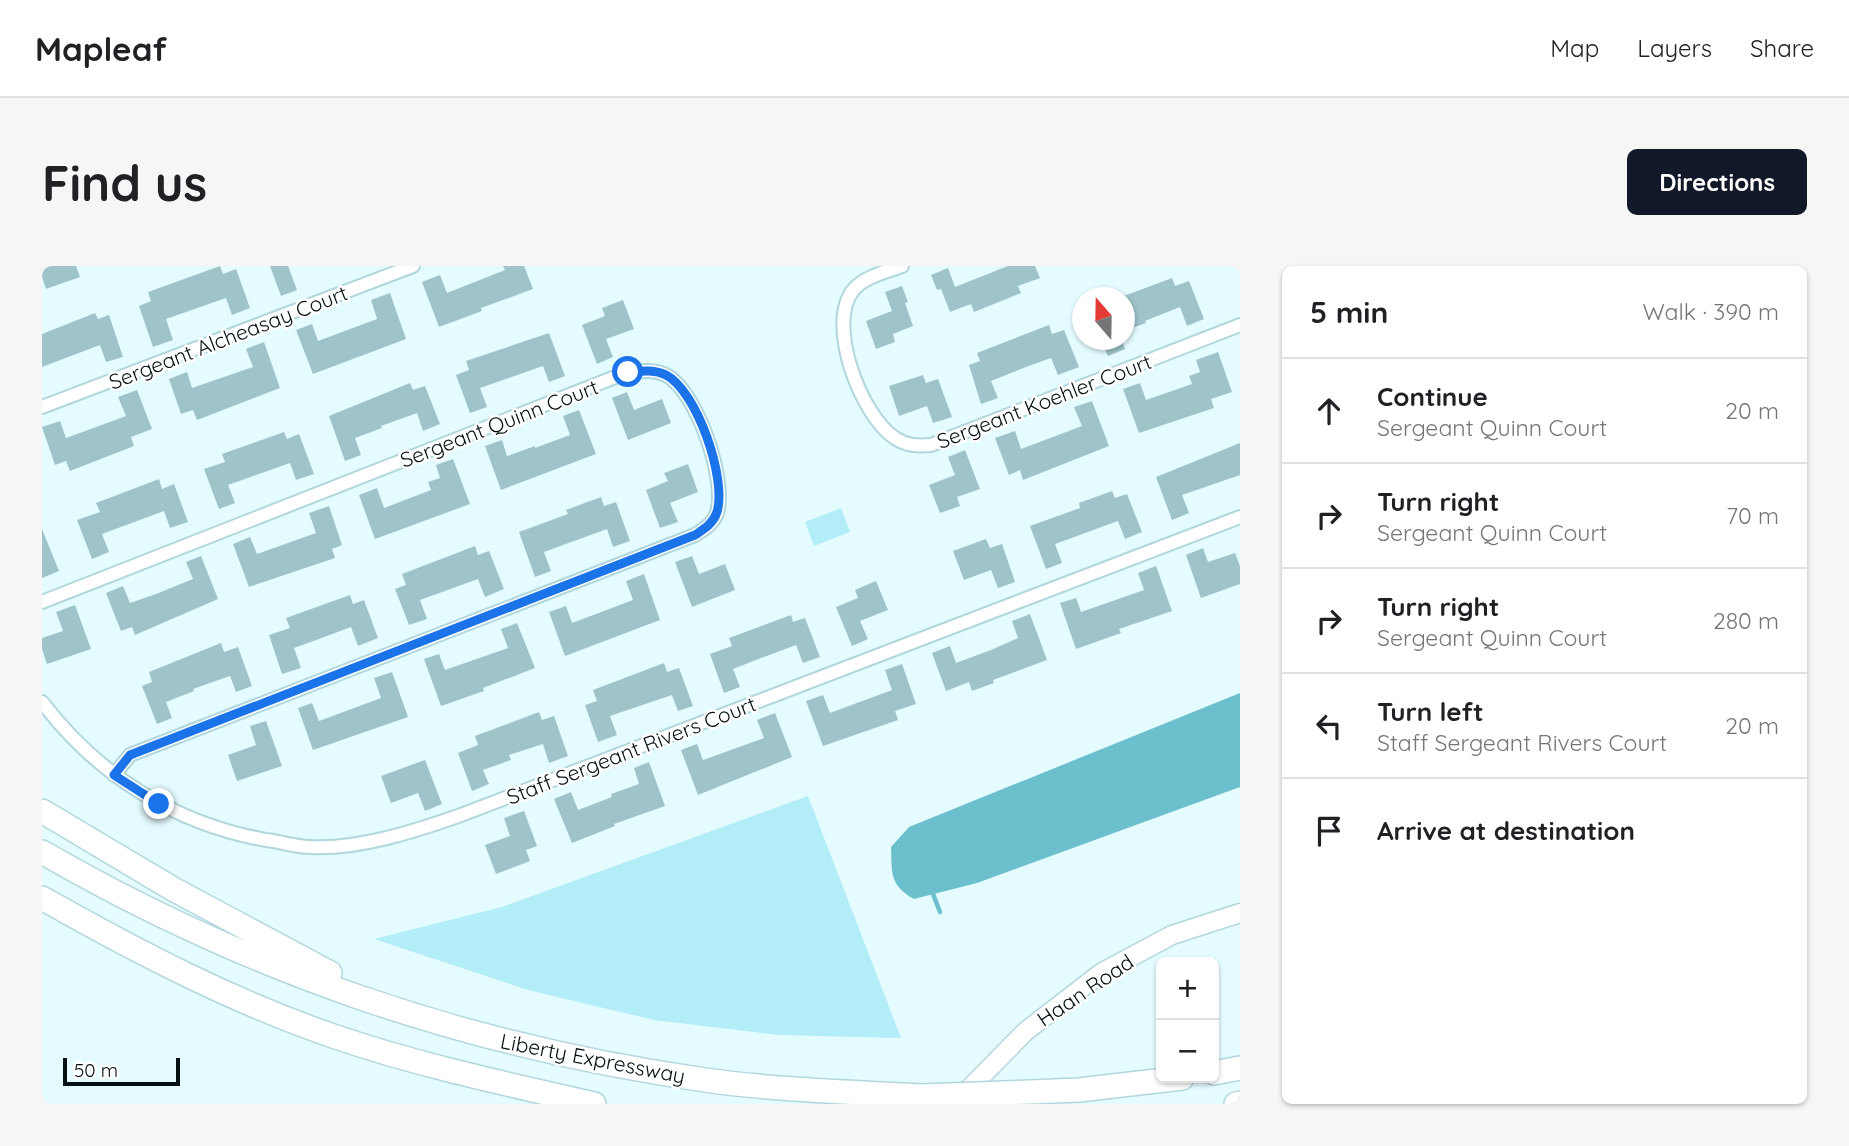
<!DOCTYPE html>
<html lang="en">
<head>
<meta charset="utf-8">
<style>
  body { margin:0; font-family:Quicksand,sans-serif; background:#f6f6f6; color:#202124 }
  .controls { position:absolute; right:21px; bottom:21px; display:grid; overflow:hidden; border-radius:10px; box-shadow:0 2px 5px #0004 }
  .controls button { width:63px; height:63px; display:grid; place-items:center; padding:0; border:0; border-bottom:2px solid #e0e0e0; background:#fff; color:#202124; font:35px sans-serif }
  .compass { position:absolute; left:1030px; top:21px; width:63px; height:63px; border-radius:50%; background:#fff; box-shadow:0 2px 5px #0004; rotate:340deg }
  .scale { position:absolute; left:21px; bottom:18px; width:117px; box-sizing:border-box; padding-left:7px; border:4px solid #031012; border-top:0; font-size:19px; line-height:24px; white-space:nowrap; color:#031012; -webkit-text-stroke:5px #fff; paint-order:stroke }
  .stop { position:absolute; width:21px; height:21px; margin:-16px; border:5px solid #1a73e8; border-radius:50%; background:#fff }
  .stop.end { background:#1a73e8; border-color:#fff; box-shadow:0 2px 7px #0008 }
  .list { margin:0; padding:0; list-style:none }
  h2 { display:flex; justify-content:space-between; align-items:center; height:91px; margin:0; padding:0 28px; font-size:30px }
  h2 small { font-size:23px; font-weight:400; color:#757577 }
  .list li { display:grid; grid-template-columns:46px 1fr auto; gap:21px; align-items:center; box-sizing:border-box; height:105px; padding:0 28px; border-top:2px solid #e0e0e0 }
  .list b { display:block; font-size:26px; white-space:nowrap }
  .list p { margin:0; font-size:23px; white-space:nowrap; color:#757577 }
  .list em { font-size:23px; font-style:normal; color:#757577 }
  .icon { flex:none; width:38px; height:38px; fill:none; stroke:currentColor; stroke-width:2; stroke-linecap:round; stroke-linejoin:round }
  .map { position:relative; flex:none; width:1198px; height:838px; overflow:hidden; border-radius:10px }
  header { display:flex; align-items:center; gap:42px; box-sizing:border-box; height:98px; padding:0 35px; background:#fff; border-bottom:2px solid #e0e0e0 }
  header strong { font-size:33px }
  nav { display:flex; gap:38px; margin-inline-start:auto; font-size:24px }
  .intro { display:flex; align-items:center; justify-content:space-between; box-sizing:border-box; height:168px; padding:0 42px }
  h1 { margin:0; font-size:49px }
  .button { padding:18px 32px; border-radius:10px; background:#111827; color:#fff; font-size:24px; font-weight:700 }
  main { display:flex; gap:42px; padding:0 42px }
  aside { flex:1; background:#fff; border-radius:10px; box-shadow:0 2px 5px #0004 }
  .map>svg:first-child { display:block }
</style>
</head>
<body>
<header>
<strong>Mapleaf</strong>
<nav><a>Map</a><a>Layers</a><a>Share</a></nav>
</header>
<div class="intro"><h1>Find us</h1><a class="button">Directions</a></div>
<main>
<div class="map">
<svg width="1198" height="838" viewBox="0 0 1198 838">
  <rect width="100%" height="100%" fill="#e4fbff"/>
  <!-- green -->
  <path fill="#b3eef8" d="M799,242l9,24 -36,14 -9,-24z
    M766,530l93,242 -123,-3 -124,-15 -126,-30 -154,-51 128,-32z"/>
  <!-- water -->
  <path fill="#6cc0cd" d="M1198,427v94l-263,96 -63,16c-25,-14 -22,-27 -23,-52l18,-20z"/>
  <g fill="none" stroke-linecap="round" stroke-linejoin="round">
    <!-- stream -->
    <path stroke="#6cc0cd" stroke-width="4.5" d="M891,628l7,18"/>
  </g>
  <!-- building -->
  <path fill="#9ec4ca" d="M0,0h34l4,11 -34,12 -4,-12z
    M178,0l3,8 13,-5 14,39 -18,7 -6,-17 -60,21 7,21 -20,7 -14,-41 12,-5 -3,-9z
    M228,0h18l9,24 -16,6z
    M461,0h21l9,23 -52,19 1,3 -43,16 -17,-45 18,-7 7,18 58,-23z
    M966,0h27l5,12 -22,8 3,7 -47,19 -3,-8 -21,8 -9,-23 -4,1 -6,-15 17,-7 7,19z
    M1130,12l3,8 14,-5 15,38 -17,7 -7,-19 -35,14 1,2 -22,8v-35z
    M860,20l6,16 -3,1 8,23 -20,8 2,8 -19,7 -10,-28 26,-10 -7,-19z
    M348,27l16,46 -93,35 -17,-44 16,-6 6,17 59,-22 -6,-19z
    M581,34l11,29 -28,10 7,18 -16,7 -15,-39 23,-9 -3,-8z
    M53,47l3,6 11,-4 14,42 -17,5 -6,-17 -58,22v-33z
    M1007,59l3,9 12,-4 15,37 -21,8 -7,-17 -25,9 -35,14 7,17 -17,6 -12,-39 11,-4 -3,-8z
    M507,67l16,43 -16,6 -6,-16 -63,22 7,19 -17,6 -14,-38 13,-5 -3,-9z
    M1059,74h21l3,9 -17,7z
    M222,76l16,46 -83,32 -4,-10 -12,4 -12,-35 18,-7 5,16 61,-21 -7,-18z
    M1176,86l14,40 -21,7 3,9 -75,25 -16,-44 17,-6 6,17 46,-16 -3,-8 11,-4 -4,-12z
    M881,109l3,8 12,-4 14,38 -19,6 -6,-17 -28,10 -10,-30z
    M368,117l3,7 12,-4 15,38 -17,7 -6,-18 -36,13 1,2 -27,10 6,17 -16,6 -16,-45z
    M95,124l15,39 -21,8 3,9 -64,25 -4,-10 -11,4 -13,-38 18,-6 6,17 60,-22 -8,-19z
    M585,126l7,18 28,-11 9,24 -43,17 -16,-42z
    M1050,135l17,45 -86,34 -3,-10 -11,5 -14,-37 20,-7 6,18 61,-23 -8,-19z
    M537,144l17,44 -95,36 -16,-44 17,-6 5,16 28,-10v2l35,-13 -7,-19z
    M242,166l3,7 12,-5 15,40 -18,6 -6,-17 -62,22 7,18 -16,6 -15,-40 21,-7 -3,-8z
    M1198,177v32l-58,20 7,18 -17,7 -16,-43z
    M923,184l15,39 -23,8 3,9 -20,7 -11,-28 26,-10 -7,-18z
    M411,193l17,45 -95,35 -16,-44 18,-7 7,20 47,-18 -3,-8 12,-4 -4,-13z
    M646,198l10,28 -28,11 8,19 -18,6 -14,-38 22,-9 -4,-8z
    M117,213l3,10 12,-5 14,38 -18,6 -6,-17 -35,13 -27,10 7,18 -17,7 -15,-39 23,-8 -4,-9z
    M1070,225l3,7 12,-4 15,38 -17,7 -7,-18 -63,23 7,19 -16,6 -16,-43 50,-18 -1,-5z
    M559,231l3,9 12,-4 14,39 -17,6 -6,-18 -63,23 7,19 -16,6 -16,-45 49,-18 -2,-4z
    M287,240l13,39 -10,4 3,9 -86,29 -16,-43 17,-7 7,17 59,-21 -7,-20z
    M0,263l17,42 -17,7z
    M944,273l4,9 12,-4 13,38 -17,6 -7,-18 -27,10 -11,-29z
    M433,280l3,9 11,-4 15,38 -19,8 -7,-18 -58,21 7,19 -18,6 -14,-36 11,-4 -4,-11z
    M1161,282l5,14 27,-9 5,13v18l-39,14 -15,-43z
    M159,290l17,43 -83,36 -3,-8 -11,4 -15,-38 17,-7 7,17 26,-9 37,-15 -7,-17z
    M650,290l7,18 26,-10 10,26 -43,17 -17,-45z
    M1114,300l16,45 -53,18 2,4 -45,16 -16,-46 16,-5 5,14 63,-22 -6,-17z
    M602,308l16,46 -95,36 -16,-44 17,-6 6,17 61,-23 -7,-19z
    M834,315l12,29 -28,11 8,18 -16,7 -16,-39 22,-9 -3,-8z
    M308,329l3,9 11,-4 14,38 -20,8 -7,-19 -32,12 -25,9 7,20 -19,6 -13,-39 21,-7 -4,-10z
    M33,339l16,44 -44,15 -5,-15v-11l21,-7 -7,-19z
    M988,348l17,46 -54,20 1,3 -22,8 -3,-9 -23,9 -14,-38 18,-7 6,17 35,-13 27,-12 -6,-17z
    M749,349l2,7 12,-4 15,39 -17,6 -7,-18 -35,13 -28,11 7,18 -16,6 -14,-39 22,-8 -3,-8z
    M475,357l18,45 -52,20 1,3 -43,15 -17,-47 15,-5 6,16 63,-22 -7,-19z
    M179,377l3,9 14,-5 14,39 -16,6 -6,-16 -37,13 1,2 -28,11 6,16 -15,6 -15,-38 10,-4 -3,-10z
    M622,397l3,9 12,-4 14,38 -15,5 -6,-16 -62,21 7,19 -19,7 -13,-37 12,-4 -4,-11z
    M860,398l14,40 -21,7 3,9 -75,26 -17,-45 17,-6 7,18 62,-23 -7,-20z
    M350,406l16,45 -95,33 -15,-42 14,-5 7,18 62,-23 -7,-20z
    M497,446l3,8 12,-4 14,40 -19,7 -6,-19 -34,11 2,5 -28,10 6,14 -17,7 -14,-38 20,-8 -3,-9z
    M733,447l17,44 -94,38 -17,-45 16,-6 6,16 61,-22 -7,-18z
    M224,455l16,45 -45,15 -9,-26 28,-10 -6,-19z
    M383,494l17,44 -17,7 -7,-18 -27,10 -10,-27z
    M607,496l16,44 -51,18 1,2 -43,17 -18,-44 17,-7 7,18 34,-13 -1,-3 28,-10 -5,-16z
    M482,545l13,35 -11,4 4,11 -34,13 -11,-29 25,-9 -6,-18z"/>
  <g fill="none" stroke-linecap="round" stroke-linejoin="round">
    <!-- street casing -->
    <g stroke="#b1d7dd" stroke-width="16">
      <path id="street" d="M860,0c-16,6 -36,10 -48,23 -29,34 7,127 41,149 12,8 22,8 36,7l309,-120
        M0,141l371,-141
        M0,336l586,-230c13,-1 26,-3 38,3 31,16 61,105 51,138 -4,11 -13,16 -22,22l-565,220 -16,20
        M0,436c57,75 138,125 231,139 12,2 25,6 37,6 47,3 106,-16 151,-32l779,-298"/>
    </g>
    <!-- secondary casing -->
    <g stroke="#b1d7dd" stroke-width="21">
      <path id="secondary" d="M916,834l68,-69 75,-58 71,-38 68,-22"/>
    </g>
    <!-- highway casing -->
    <g stroke="#b1d7dd" stroke-width="26">
      <path id="highway" d="M0,545l131,78 157,84
        M0,586c208,120 425,194 663,228 71,10 144,12 216,16
        M0,632c94,53 191,104 294,139 85,29 171,47 258,67
        M1172,807l26,-5
        M961,827l76,-3 103,-12
        M1194,838l4,-1"/>
    </g>
    <!-- street -->
    <use href="#street" stroke="#fff" stroke-width="12"/>
    <!-- secondary -->
    <use href="#secondary" stroke="#fff" stroke-width="18"/>
    <!-- highway -->
    <use href="#highway" stroke="#fff" stroke-width="23"/>
    <!-- highway-bridge casing -->
    <g stroke="#b1d7dd" stroke-width="26" stroke-linecap="butt">
      <path id="highway-bridge" d="M879,830l82,-3"/>
    </g>
    <!-- highway-bridge -->
    <use href="#highway-bridge" stroke="#fff" stroke-width="23"/>
  </g>
  <g fill="none" stroke-linecap="round" stroke-linejoin="round">
    <!-- route -->
    <path stroke="#1a73e8" stroke-width="9" d="M117,538l-45,-29 16,-20 565,-220c9,-6 18,-11 22,-23 10,-33 -20,-121 -51,-137 -12,-6 -25,-4 -38,-3"/>
  </g>
  <g text-anchor="middle" dominant-baseline="central" stroke-width="5" stroke-linejoin="round" paint-order="stroke">
    <!-- street labels -->
    <g font-size="21" fill="#031012" stroke="#fff">
      <text transform="translate(186 71) rotate(-21)">Sergeant Alcheasay Court</text>
      <text transform="translate(1002 135) rotate(-21)">Sergeant Koehler Court</text>
      <text transform="translate(457 157) rotate(-21)">Sergeant Quinn Court</text>
      <text transform="translate(589 484) rotate(-21)">Staff Sergeant Rivers Court</text>
      <text transform="translate(1043 724) rotate(-34)">Haan Road</text>
      <text transform="translate(551 792) rotate(11)">Liberty Expressway</text>
    </g>
  </g>
</svg>
<div class="controls">
<button>+</button>
<button>−</button>
</div>
<svg class="compass" viewBox="-18 -18 36 36"><path d="M0-13l5 13h-10z" fill="#e53935"/><path d="M0 13l5-13h-10z" fill="#757577"/></svg>
<div class="scale">50 m</div>
<div class="stop" style="left:586px;top:106px"></div>
<div class="stop end" style="left:117px;top:538px"></div>
</div>
<aside>
<h2>5 min<small>Walk · 390 m</small></h2>
<ul class="list">
<li><svg class="icon" aria-label="ahead" viewBox="0 0 24 24"><path d="M12 20V5M6 11l6-6 6 6"/></svg><div><b>Continue</b><p>Sergeant Quinn Court</p></div><em>20 m</em></li>
<li><svg class="icon" aria-label="right" viewBox="0 0 24 24"><path d="M7 20v-9h11M14 6l5 5-5 5"/></svg><div><b>Turn right</b><p>Sergeant Quinn Court</p></div><em>70 m</em></li>
<li><svg class="icon" aria-label="right" viewBox="0 0 24 24"><path d="M7 20v-9h11M14 6l5 5-5 5"/></svg><div><b>Turn right</b><p>Sergeant Quinn Court</p></div><em>280 m</em></li>
<li><svg class="icon" aria-label="left" viewBox="0 0 24 24"><path d="M17 20v-9H6M10 6l-5 5 5 5"/></svg><div><b>Turn left</b><p>Staff Sergeant Rivers Court</p></div><em>20 m</em></li>
<li><svg class="icon" aria-label="arrive" viewBox="0 0 24 24"><path d="M6 21V4h12l-3 4 3 4H6"/></svg><div><b>Arrive at destination</b></div></li>
</ul>
</aside>
</main>
</body>
</html>
